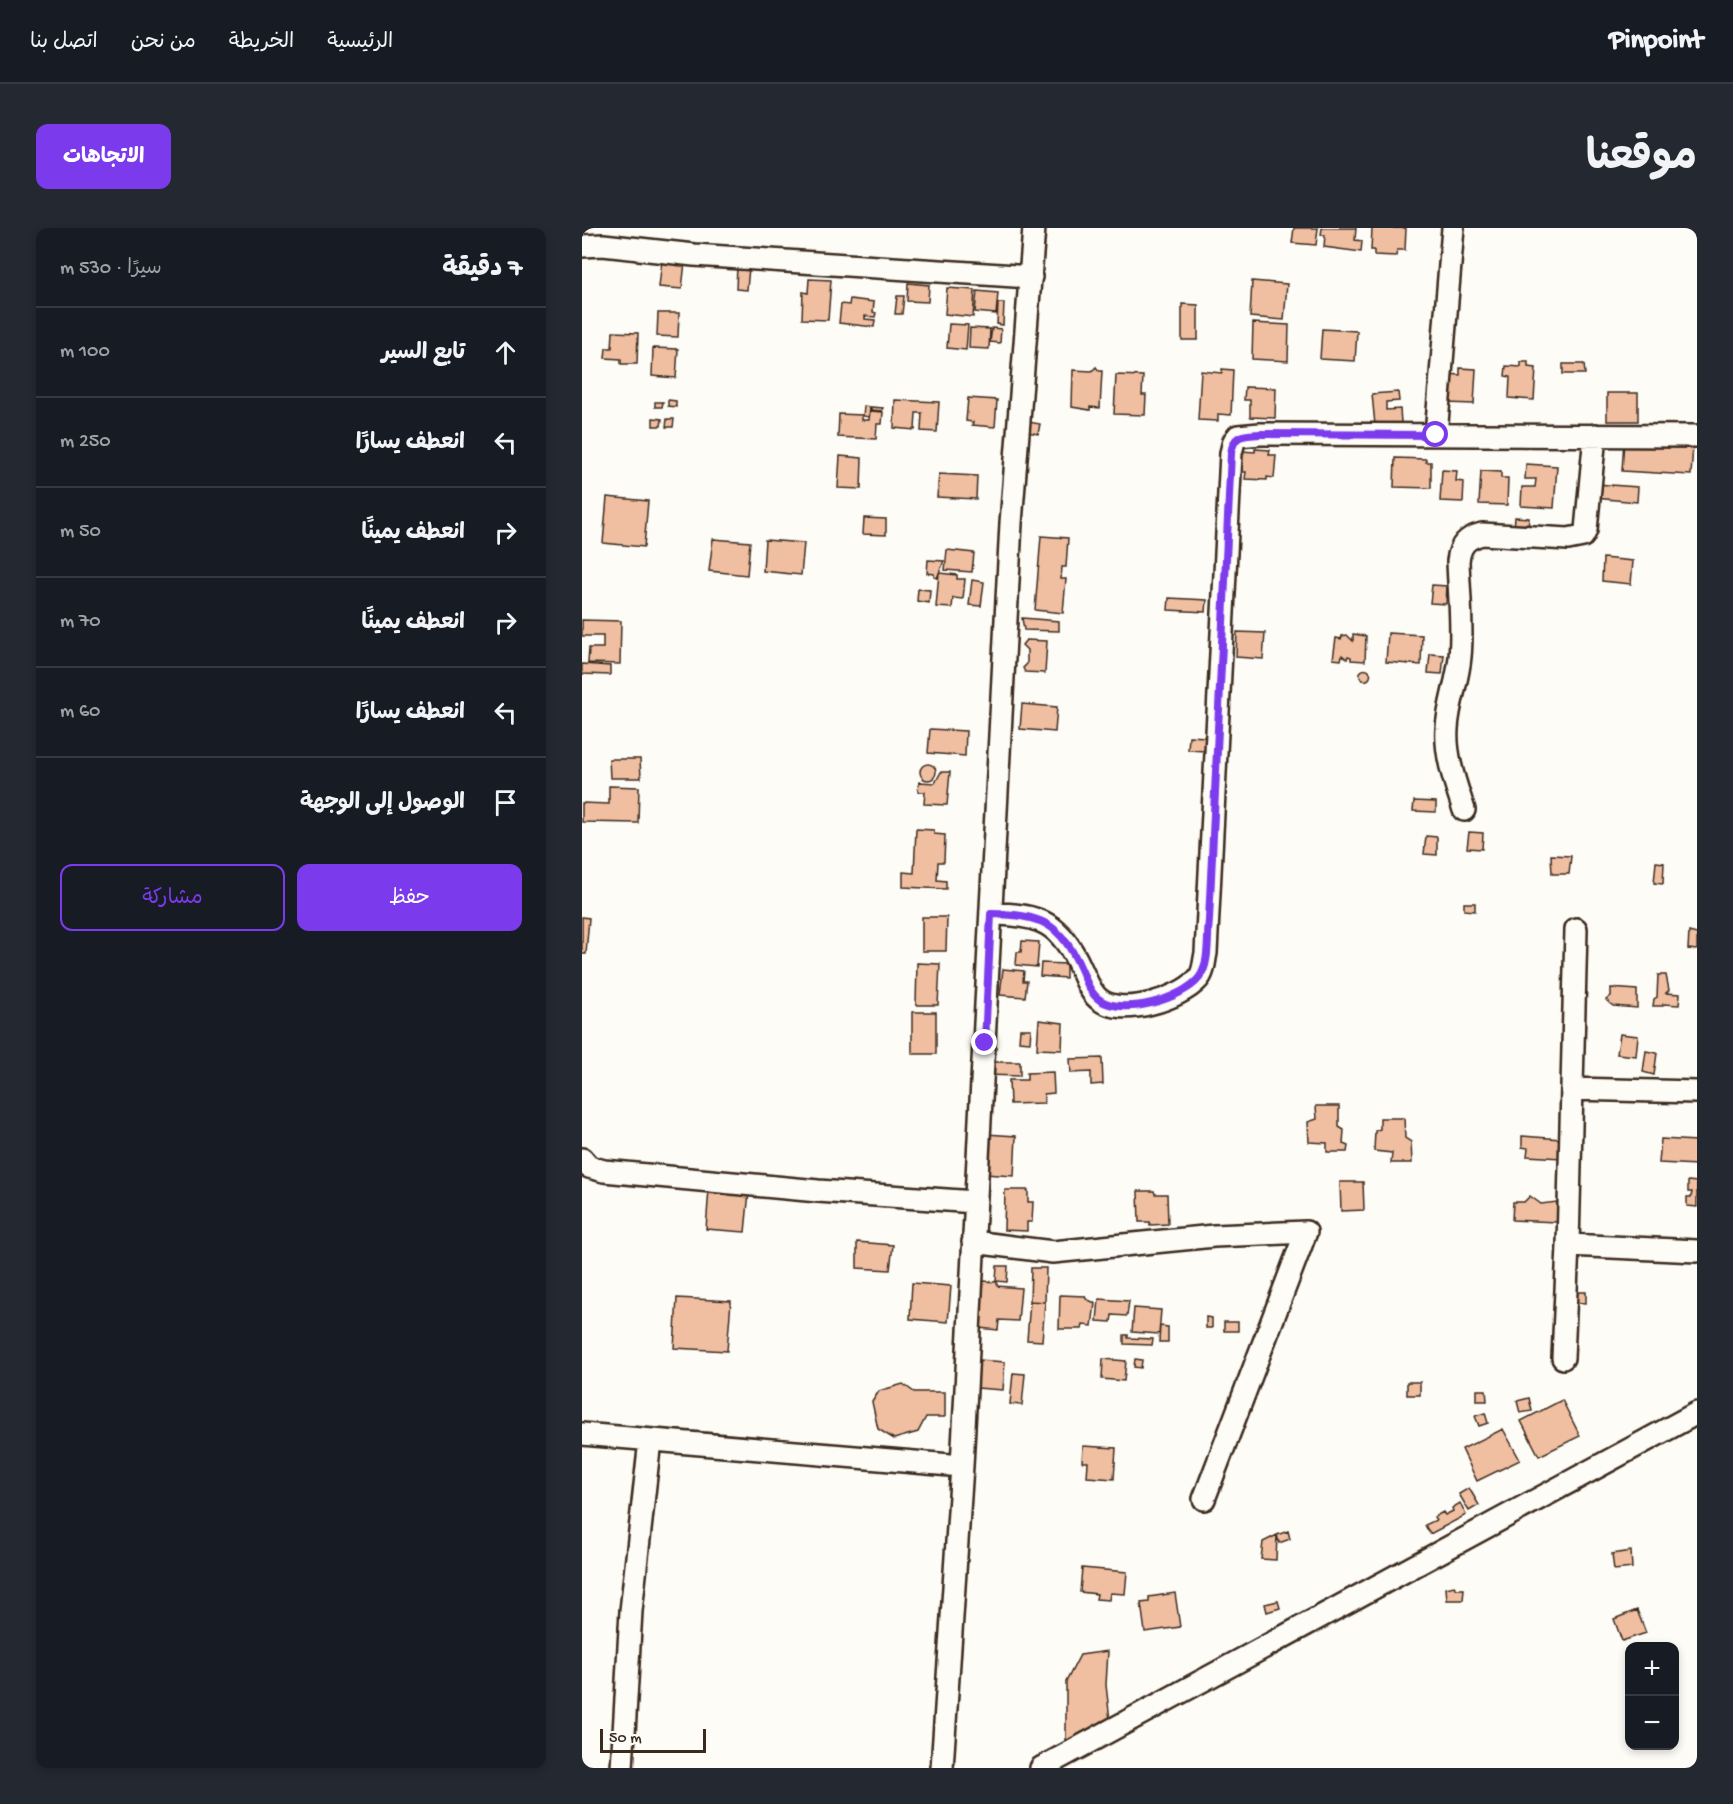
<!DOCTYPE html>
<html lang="ar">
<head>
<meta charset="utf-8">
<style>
  body { margin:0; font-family:"Gochi Hand","Playpen Sans Arabic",sans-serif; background:#242831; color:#f1f3f6; direction:rtl }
  .controls { position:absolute; right:18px; bottom:18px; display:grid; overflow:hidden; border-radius:12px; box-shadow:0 3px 9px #0003 }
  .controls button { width:54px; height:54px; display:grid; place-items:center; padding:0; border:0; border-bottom:2px solid #363941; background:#171b24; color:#f1f3f6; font:30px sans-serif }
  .scale { position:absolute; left:18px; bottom:15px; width:106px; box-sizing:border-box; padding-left:6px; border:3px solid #3b2a1e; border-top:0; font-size:16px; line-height:21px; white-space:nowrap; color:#3b2a1e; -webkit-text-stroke:4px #fdfcf7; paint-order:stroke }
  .stop { position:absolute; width:18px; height:18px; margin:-14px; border:4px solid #7c3aed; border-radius:50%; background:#fff }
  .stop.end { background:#7c3aed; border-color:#fff; box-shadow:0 2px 6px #0008 }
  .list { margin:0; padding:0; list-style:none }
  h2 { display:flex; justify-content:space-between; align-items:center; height:78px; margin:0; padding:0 24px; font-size:26px }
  h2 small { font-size:20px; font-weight:400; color:#9ea1a6 }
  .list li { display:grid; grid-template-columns:39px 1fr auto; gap:18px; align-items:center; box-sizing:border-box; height:90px; padding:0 24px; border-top:2px solid #363941 }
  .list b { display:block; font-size:22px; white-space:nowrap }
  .list em { font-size:20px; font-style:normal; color:#9ea1a6 }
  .actions { display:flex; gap:12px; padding:18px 24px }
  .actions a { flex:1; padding:14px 0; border:2px solid #7c3aed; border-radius:12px; text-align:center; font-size:21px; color:#7c3aed }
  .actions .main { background:#7c3aed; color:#fff }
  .icon { flex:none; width:33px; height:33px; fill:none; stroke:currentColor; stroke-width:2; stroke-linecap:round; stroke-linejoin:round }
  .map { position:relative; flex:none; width:1115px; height:1540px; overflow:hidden; direction:ltr; border-radius:12px }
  header { display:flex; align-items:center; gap:36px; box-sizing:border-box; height:84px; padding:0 30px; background:#171b24; border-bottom:2px solid #363941 }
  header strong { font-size:28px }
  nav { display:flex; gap:33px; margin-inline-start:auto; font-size:21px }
  .intro { display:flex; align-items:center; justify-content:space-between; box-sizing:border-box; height:144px; padding:0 36px }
  h1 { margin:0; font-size:42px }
  .button { padding:15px 27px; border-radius:12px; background:#7c3aed; color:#fff; font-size:21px; font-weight:700 }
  main { display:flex; gap:36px; padding:0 36px }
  aside { flex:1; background:#171b24; border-radius:12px; box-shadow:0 3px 9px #0003 }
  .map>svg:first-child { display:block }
</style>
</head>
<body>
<header>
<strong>Pinpoint</strong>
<nav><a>الرئيسية</a><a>الخريطة</a><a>من نحن</a><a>اتصل بنا</a></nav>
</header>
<div class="intro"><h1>موقعنا</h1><a class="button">الاتجاهات</a></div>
<main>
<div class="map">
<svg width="1115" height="1540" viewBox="0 0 1115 1540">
  <rect width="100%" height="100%" fill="#fdfcf7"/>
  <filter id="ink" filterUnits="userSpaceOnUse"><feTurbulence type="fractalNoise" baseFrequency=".0167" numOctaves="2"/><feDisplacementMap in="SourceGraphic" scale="12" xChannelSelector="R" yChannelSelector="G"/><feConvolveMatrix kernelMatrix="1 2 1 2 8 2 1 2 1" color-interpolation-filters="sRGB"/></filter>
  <g filter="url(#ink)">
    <!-- building -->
    <path fill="#f0bea1" stroke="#3b2a1e" stroke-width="1.5" d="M712,0h24l-2,17 -24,-2z
      M740,0h34l-1,12 7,1 -1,11 -37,-5 1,-12h-4z
      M790,0h34l-1,22h-8l-1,6 -22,-1v-5h-3z
      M80,32l23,2 -3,27 -23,-2z
      M155,38l12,1 -2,23 -11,-1z
      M227,51l22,1 -3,40 -26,-1 1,-27 5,1z
      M670,53l35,3 -3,36 -34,-3z
      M326,55l21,2 -1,17 -21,-1z
      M365,60l28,2 -2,27 -28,-3z
      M395,63l21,2 -2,21 -21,-2z
      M315,68h7l-2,18h-7z
      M268,71l24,3 -1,10 3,1 -1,4 -10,-1v3l10,1 -1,7 -35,-4 2,-19 8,1z
      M416,75h6l-1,22 -6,-1z
      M600,76l16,1v35h-16z
      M76,85h21l-1,24 -21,-1z
      M671,95l36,2 -1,36 -36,-2z
      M367,96l19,1 -2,25 -19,-2z
      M388,100l20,1 -1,20 -20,-1z
      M410,100l9,1 -1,14 -10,-1z
      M740,101l35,2 -2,30 -35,-2z
      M31,104l25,1 -1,31h-16v-5l-16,-1 1,-10h6z
      M71,120l25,1 -2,29 -24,-2z
      M939,134h7v5l8,1 -2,32 -25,-2 1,-21 -5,-1 1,-10 15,1z
      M981,136h21l1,10h-22z
      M514,139l3,4h3l-2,37 -10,-1v3l-18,-3 1,-37 19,1z
      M878,140l16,1 -2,35 -28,-1 2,-29 12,1z
      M640,141l11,1 -2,45 -13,-1v7l-20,-1 3,-49 21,2z
      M534,147l27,1 -1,19h4l-1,20 -31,-1z
      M663,159l31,1 -1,30 -25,-1v-17h-6z
      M816,164l1,9 -13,1v8l14,-1 1,14 -26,2 -3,-31z
      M1025,165h31v28h-31z
      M386,170l29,2 -2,27 -23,-2 1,-3 -7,-1z
      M86,172l8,1v6l-8,-1z
      M313,172l44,2 -2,30 -16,-1 1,-18h-6l-1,17 -21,-2z
      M73,174h8l-1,5h-7z
      M282,178l6,1 -1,10 -6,-1z
      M289,179l12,1 -1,3 -11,-1z
      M288,183l13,1 -1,12h-5l-1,15 -38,-2 1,-23 23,1v5h7z
      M71,190l9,1 -1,7h-8z
      M85,191h7l-1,8h-7z
      M441,193l17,3 -2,10 -17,-3z
      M1042,212l69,5 -2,30 -69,-4z
      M673,221l15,1 -1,5h7l-2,23 -7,-1v3l-22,-1 1,-7h-4v-8h-5l1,-6h4v-7l13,1z
      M258,228l22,2 -1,31 -23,-1z
      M813,230l31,1v3h5v26l-37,-1z
      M944,236l31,2 -3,42 -33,-2 1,-19h13l1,-8h-11z
      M860,242l15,1 -1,10 8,1 -1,20 -23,-1z
      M899,243l20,1v6h7l-1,27 -28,-1z
      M357,246l38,2 -1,23 -39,-2z
      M1014,256l42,3 -1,15 -42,-4z
      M25,269l41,4 -4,46 -41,-4z
      M933,289l14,1 -1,12 -14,-1z
      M282,290l22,1v16l-23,-1z
      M459,308l27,2 -2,29h-4l-1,12h5l-3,34 -28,-3z
      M131,311l37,3 -3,33 -38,-4z
      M183,312l39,3 -3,32 -38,-4z
      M365,322l27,3 -2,19 -27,-2z
      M1021,330l30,3 -2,23 -29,-3z
      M346,332l16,1 -7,17 -3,-1v-3l-7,-1z
      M357,345l18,2v4h8l-2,20 -10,-1 -1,10 -16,-1z
      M390,352l12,2 -3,24 -12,-1z
      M850,357l15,1 -1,18 -16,-1z
      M336,361l12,1 -1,13 -12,-2z
      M587,370l38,2 -1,12 -38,-2z
      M440,390l37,3v10l-35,-1z
      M0,392l39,1 -1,43 -32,-1 1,-15h14v-12h-21z
      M655,404l28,1 -2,26 -27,-2z
      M806,405l34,2 -1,30 -35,-3z
      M771,406l13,2 -1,25 -14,-1v-3l-3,-1 -1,3 -5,-4 -1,5 -8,-1 3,-21 5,1 1,-3 5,-1 6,6z
      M444,412l21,1 -2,32 -20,-1 -2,-4 4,-4v-14l-5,-5z
      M848,426l14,1 -2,19 -14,-1z
      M0,436l28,2v9l-28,-1z
      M777.5 447a5.5 5.5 0 1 1 11 0a5.5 5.5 0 1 1-11 0Z
      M440,476l35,3 -2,25 -35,-3z
      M348,501l36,2 -1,25 -37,-3z
      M607,508l17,1v14l-18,-1z
      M27,531h31l1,19h-31z
      M338 544a8 8 0 1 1 16 0a8 8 0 1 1-16 0Z
      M359,544h9l-3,33 -23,-1 1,-12h-7l1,-10 16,1z
      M27,558l30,1 -1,36 -56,-1v-19l27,1z
      M832,573l22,1v10l-23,-1z
      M334,601l18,1v4l11,1 -1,27h-6l-1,18 9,1v8l-43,-2v-15l11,1z
      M887,604l14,1 -1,16 -15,-1z
      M844,608l11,1v18l-13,-1z
      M969,627l20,1 -2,18h-17z
      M1074,634l8,1 -1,21 -9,-1z
      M882,675h11v8l-11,-1z
      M0,689l7,1 -3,36h-4z
      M340,689h25l-1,34h-24z
      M1107,704l8,2v16l-9,-1z
      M440,713l17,1 -2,25 -21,-2 1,-13h4z
      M335,735l23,1 -2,41h-22z
      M459,735l25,1v14l-26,-2z
      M421,741l21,2 -1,10h4l-2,16 -25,-2z
      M1076,747h8l3,15 -3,3 14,1 -1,11 -16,-1v2h-10l1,-7 3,-2z
      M1029,760l26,2v18l-24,-2 -7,-6 5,-4z
      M330,784h24v42h-24z
      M457,792l24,3 -1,27 -25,-1z
      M438,801h11l-1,13 -11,-1z
      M1038,806l18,2 -2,20 -19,-2z
      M1064,823l11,2 -3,22 -11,-3z
      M520,830l1,26 -12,1v-13l-20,1 -1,-14z
      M403,834h35v14l-35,-1z
      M471,844l1,21 -10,1v9l-34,1 -1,-24h18v-7z
      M734,878h23v21l5,3 -1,14 5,2 -1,6h-20v-9l-18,-1 -1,-20 9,-3z
      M798,890h24l1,20 6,4 1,21h-21l1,-10 -18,-2 1,-20 5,-2z
      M404,906l30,2 -2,40 -30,-2z
      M940,908l39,3 1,19 -35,-2 1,-8 -6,-1z
      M1079,911l36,2v24l-38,-2z
      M1106,953l9,1v25l-10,-1v-9h4l1,-5h-4z
      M758,954h23l1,28 -23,1z
      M127,960l40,4 -4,40 -39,-3z
      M423,962h23v12h5l-1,20h-5v9l-23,-1z
      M556,963h16l1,3h12l1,30 -18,1v-3h-11z
      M948,968l11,8 16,-2v20l-45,-2 1,-18h11z
      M275,1014l36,3 -3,25 -33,-2z
      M415,1038h11l-1,16 -11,-1z
      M449,1040h15l-1,34 -15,-1z
      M401,1053l14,1v4l24,2 -3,33 -19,-1 -1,10 -19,-2z
      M330,1055l39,3 -3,36 -38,-3z
      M988,1064h16v11l-17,-1z
      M478,1067l25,1 1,3 9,4 -3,23 -9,-1 -1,4h-23z
      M95,1070l54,3 -4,50 -53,-3z
      M517,1071l30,2 -2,15 -15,-1 -1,7 -14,-1z
      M448,1073l15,1 -3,39 -15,-1z
      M552,1080l27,2 -2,24 -27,-2z
      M624,1089l6,1v10h-6z
      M642,1094h14v9h-14z
      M578,1098l8,1v15h-9z
      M542,1107h4v3l25,1 -1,6 -28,-1z
      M521,1131l23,2 -2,20 -22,-2z
      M553,1131l7,1 -1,8 -7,-1z
      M397,1132l26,2 -2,28 -26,-2z
      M431,1145l12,1 -3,31 -12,-1z
      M825,1154h13v13h-13z
      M321,1156l11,8h31v25h-19l-8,15 -24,7 -16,-10 -6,-27 7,-11z
      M895,1162h9l1,11h-10z
      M947,1170l3,13 -12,2 -3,-12z
      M980,1172l18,36 -41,20 -18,-35z
      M903,1185l3,10 -9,3 -4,-10z
      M921,1201l17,31 -43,21 -15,-32z
      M501,1218l33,2 -2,31 -27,-2 1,-15h-6z
      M887,1260l10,17 -10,6 -10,-17z
      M878,1275l6,12 -36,19 -5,-9 11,-5 -2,-3 9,-5 2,3 8,-4 -1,-3z
      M706,1303l2,8 -11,4 -2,-8z
      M695,1307l-1,25 -15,-1 2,-17z
      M1049,1323l1,17 -18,2 -2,-16z
      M500,1340l45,4 -2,22 -15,-1 -1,7 -13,-1 1,-5 -17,-2z
      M872,1358l3,3h7l-1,11h-16l-1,-12z
      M593,1365l5,34 -35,5 -4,-29 8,-1v-5z
      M696,1373l2,7 -13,4 -2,-8z
      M1055,1382l9,23 -24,8 -8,-22z
      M526,1423l-2,34 4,35 -44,23v-61l14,-27z"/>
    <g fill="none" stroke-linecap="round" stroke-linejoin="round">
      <!-- minor casing -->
      <g stroke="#3b2a1e" stroke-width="26">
        <path id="minor" d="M0,18l21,-1 91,10 337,22
          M854,207l17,-207
          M882,582c-8,-25 -19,-54 -17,-81 1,-24 11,-48 13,-72 3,-32 -1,-64 -2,-96 2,-16 8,-23 24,-27l86,5 15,-3 3,-6 9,-95
          M409,686c49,0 70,9 90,55 5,10 9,24 19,31 23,17 80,-1 98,-21 6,-6 6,-17 8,-26l25,-500 3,-12 4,-5 22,-2 437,2
          M990,861l125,3
          M0,931l7,8 15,4 214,20 157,11
          M391,1014l80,10 161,-16 92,-4 -102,267
          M986,1017l129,6
          M981,1130l5,-113 8,-316
          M0,1206l380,32
          M40,1540l9,-157 19,-171
          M360,1540l20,-302 49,-943 23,-295
          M459,1540l656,-355"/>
      </g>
      <!-- minor -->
      <use href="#minor" stroke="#fdfcf7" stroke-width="21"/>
    </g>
  </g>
  <g fill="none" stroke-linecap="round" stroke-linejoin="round" filter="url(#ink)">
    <!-- route -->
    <path stroke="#7c3aed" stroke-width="8" d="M403,815l6,-129c49,0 70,9 90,55 5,11 9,25 19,31 24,16 82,-1 99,-22 11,-14 8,-41 10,-58l22,-467c3,-19 12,-18 29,-19l176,1"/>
  </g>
</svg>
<div class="controls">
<button>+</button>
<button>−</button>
</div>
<div class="scale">50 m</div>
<div class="stop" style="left:854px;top:207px"></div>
<div class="stop end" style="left:403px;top:815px"></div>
</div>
<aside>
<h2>7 دقيقة<small>سيرًا · 530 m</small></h2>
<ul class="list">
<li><svg class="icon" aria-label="ahead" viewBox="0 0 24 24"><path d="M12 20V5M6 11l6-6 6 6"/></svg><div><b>تابع السير</b></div><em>100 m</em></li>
<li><svg class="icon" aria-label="left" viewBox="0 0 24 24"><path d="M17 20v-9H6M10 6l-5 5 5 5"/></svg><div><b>انعطف يسارًا</b></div><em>250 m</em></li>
<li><svg class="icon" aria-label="right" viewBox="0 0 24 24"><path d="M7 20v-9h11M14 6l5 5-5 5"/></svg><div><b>انعطف يمينًا</b></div><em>50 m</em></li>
<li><svg class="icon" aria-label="right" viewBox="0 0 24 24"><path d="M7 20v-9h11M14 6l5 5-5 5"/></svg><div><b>انعطف يمينًا</b></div><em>70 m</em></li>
<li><svg class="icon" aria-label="left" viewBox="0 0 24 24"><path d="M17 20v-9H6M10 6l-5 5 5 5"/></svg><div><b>انعطف يسارًا</b></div><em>60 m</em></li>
<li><svg class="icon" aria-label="arrive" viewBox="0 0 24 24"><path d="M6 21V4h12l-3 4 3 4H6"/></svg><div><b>الوصول إلى الوجهة</b></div></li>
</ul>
<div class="actions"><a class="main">حفظ</a><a>مشاركة</a></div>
</aside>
</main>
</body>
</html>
